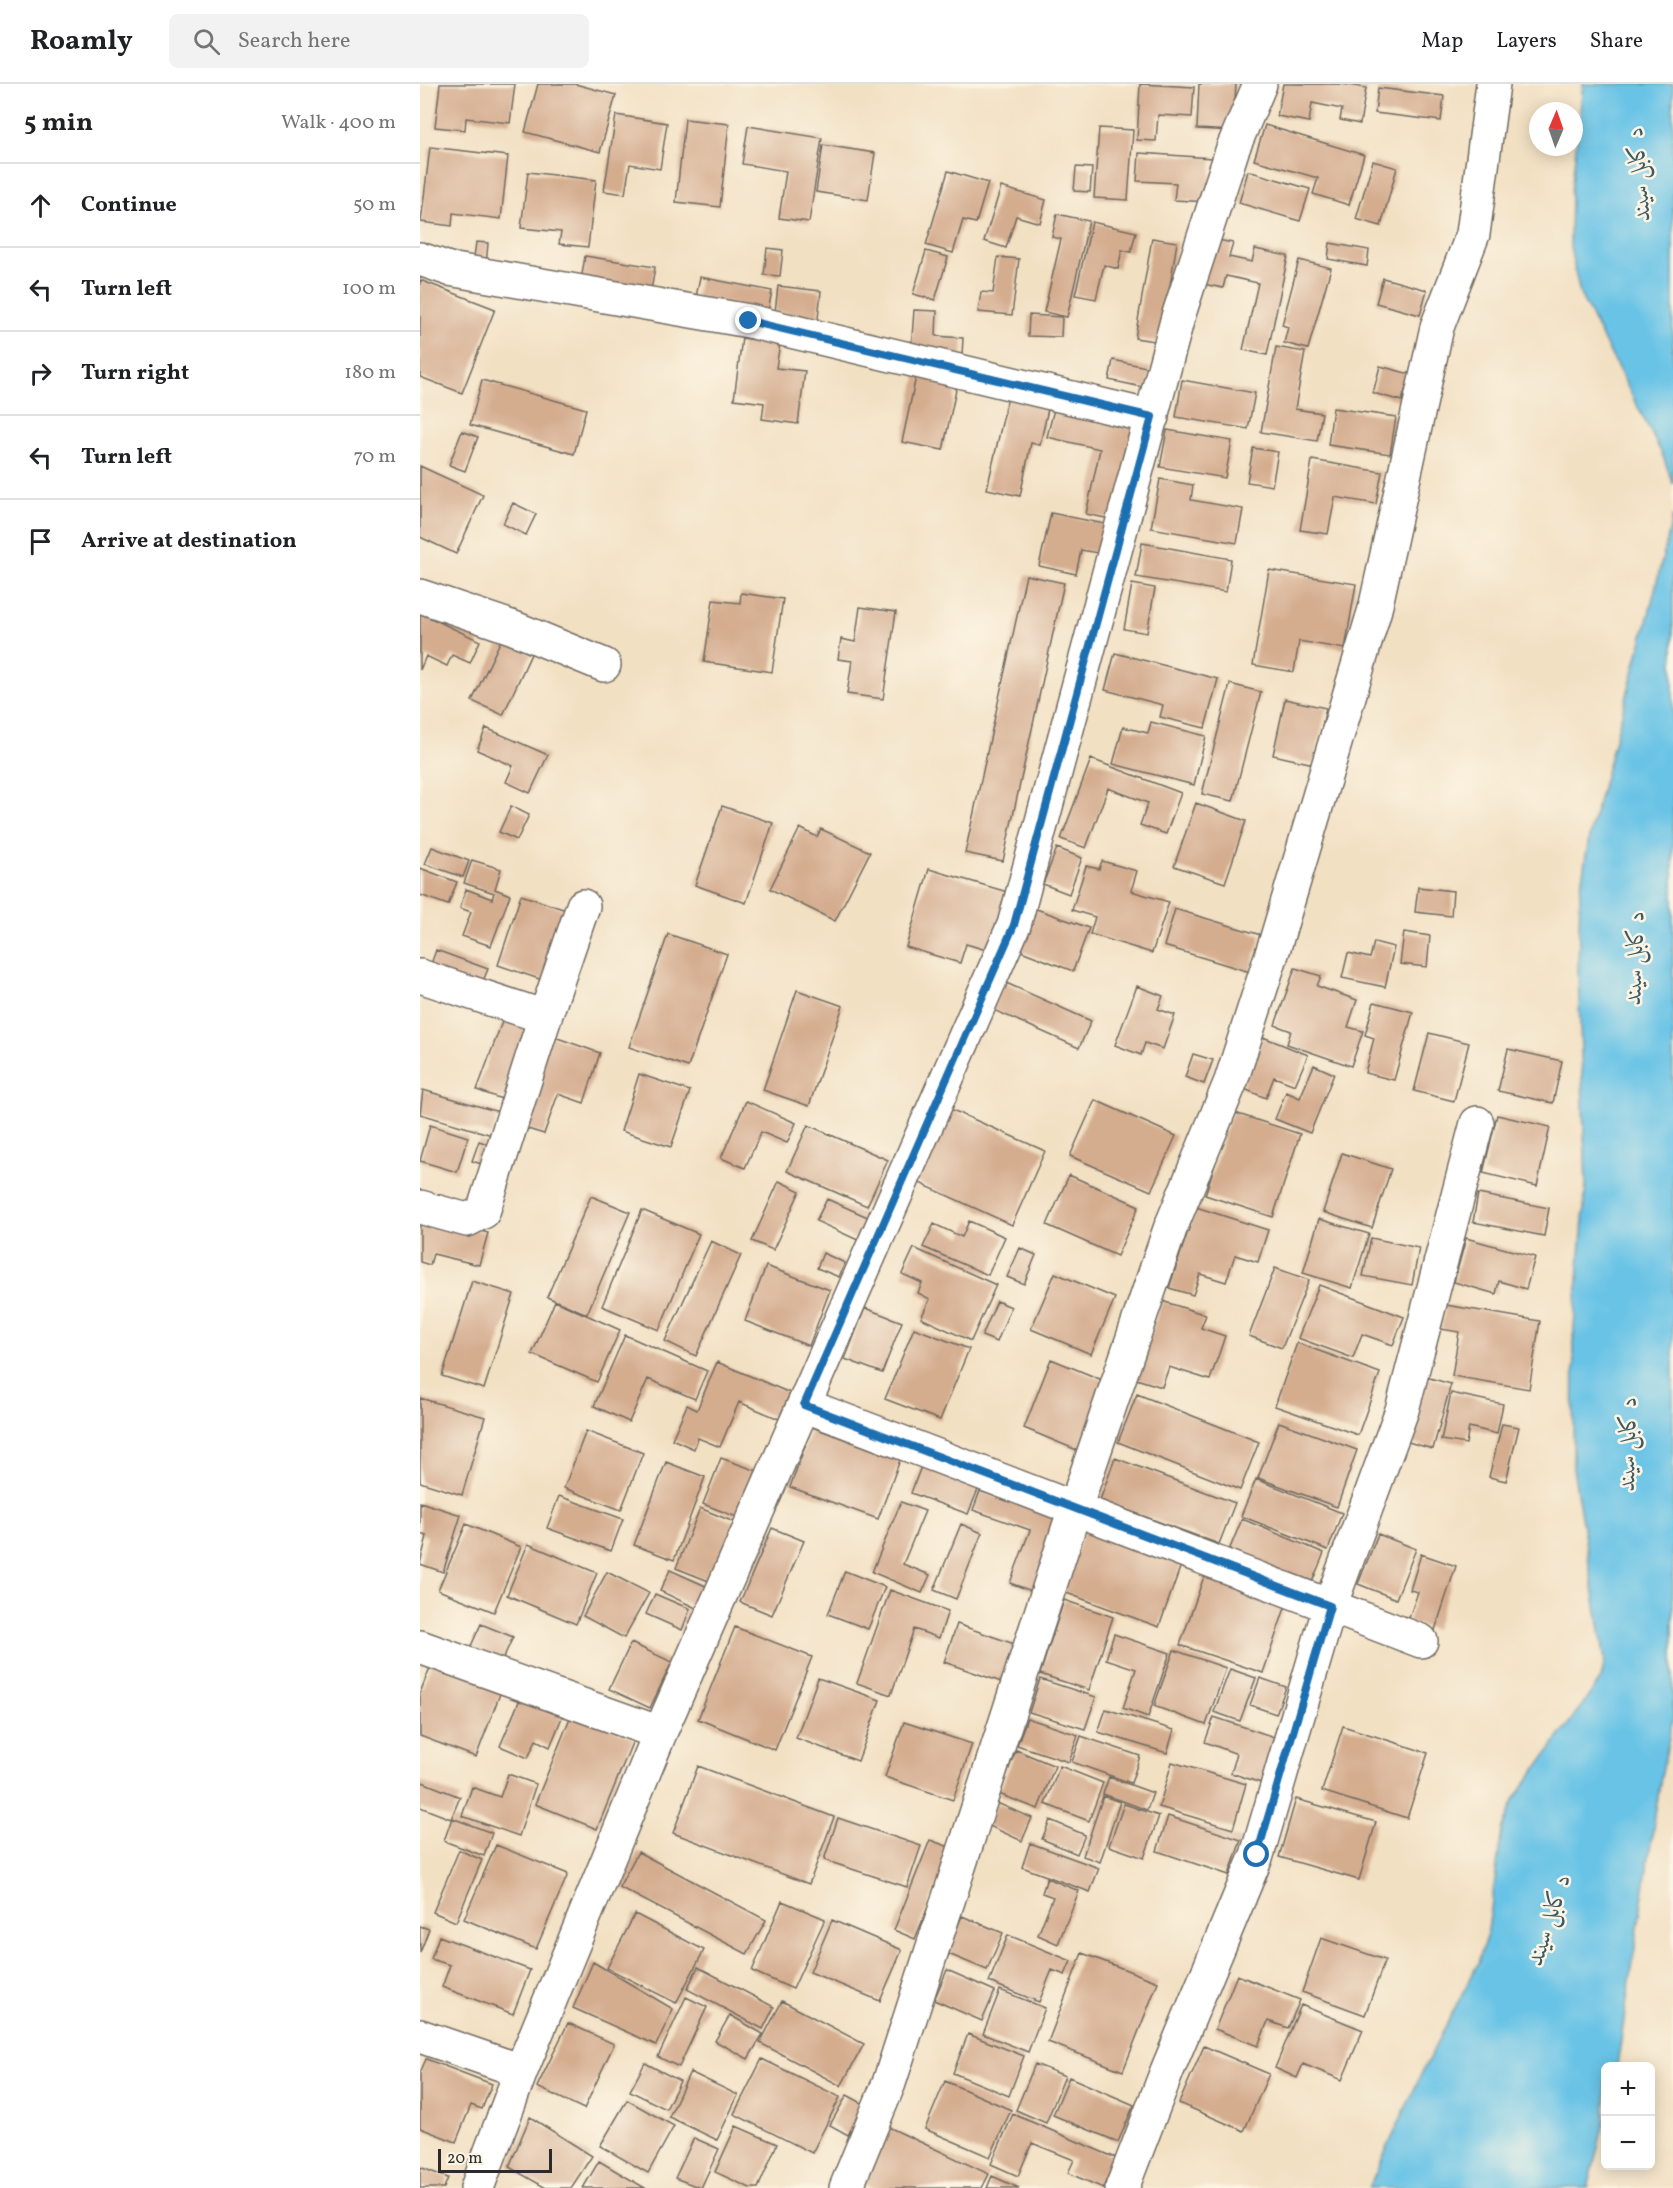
<!DOCTYPE html>
<html lang="en">
<head>
<meta charset="utf-8">
<style>
  body { margin:0; font-family:Vollkorn,Amiri,serif; background:#f2f2f2; color:#202124 }
  .controls { position:absolute; right:18px; bottom:18px; display:grid; overflow:hidden; border-radius:9px; box-shadow:0 3px 15px #0003 }
  .controls button { width:54px; height:54px; display:grid; place-items:center; padding:0; border:0; border-bottom:2px solid #e0e0e0; background:#fff; color:#202124; font:30px sans-serif }
  .compass { position:absolute; left:1109px; top:18px; width:54px; height:54px; border-radius:50%; background:#fff; box-shadow:0 3px 15px #0003; rotate:2deg }
  .scale { position:absolute; left:18px; bottom:15px; width:114px; box-sizing:border-box; padding-left:6px; border:3px solid #2b2b2b; border-top:0; font-size:16px; line-height:21px; white-space:nowrap; color:#2b2b2b; -webkit-text-stroke:4px #fcf5e5; paint-order:stroke }
  .stop { position:absolute; width:18px; height:18px; margin:-14px; border:4px solid #1f6fb2; border-radius:50%; background:#fff }
  .stop.end { background:#1f6fb2; border-color:#fff; box-shadow:0 2px 6px #0008 }
  .list { margin:0; padding:0; list-style:none }
  h2 { display:flex; justify-content:space-between; align-items:center; height:78px; margin:0; padding:0 24px; font-size:26px }
  h2 small { font-size:20px; font-weight:400; color:#757577 }
  .list li { display:grid; grid-template-columns:39px 1fr auto; gap:18px; align-items:center; box-sizing:border-box; height:84px; padding:0 24px; border-top:2px solid #e0e0e0 }
  .list b { display:block; font-size:22px; white-space:nowrap }
  .list em { font-size:20px; font-style:normal; color:#757577 }
  .icon { flex:none; width:33px; height:33px; fill:none; stroke:currentColor; stroke-width:2; stroke-linecap:round; stroke-linejoin:round }
  .map { position:relative; flex:none; width:1253px; height:2104px; overflow:hidden }
  header { display:flex; align-items:center; gap:36px; box-sizing:border-box; height:84px; padding:0 30px; background:#fff; border-bottom:2px solid #e0e0e0 }
  header strong { font-size:28px }
  nav { display:flex; gap:33px; margin-inline-start:auto; font-size:21px }
  .search { width:420px; height:54px; background:#f2f2f2; display:flex; align-items:center; gap:15px; box-sizing:border-box; padding:0 21px; border-radius:9px; color:#757577; font-size:22px }
  main { display:flex }
  aside { flex:1; background:#fff }
  .map>svg:first-child { display:block }
</style>
</head>
<body>
<header>
<strong>Roamly</strong>
<div class="search"><svg class="icon" aria-label="search" viewBox="0 0 24 24"><circle cx="10" cy="10" r="6"/><path d="M15 15l6 6"/></svg>Search here</div>
<nav><a>Map</a><a>Layers</a><a>Share</a></nav>
</header>
<main>
<aside>
<h2>5 min<small>Walk · 400 m</small></h2>
<ul class="list">
<li><svg class="icon" aria-label="ahead" viewBox="0 0 24 24"><path d="M12 20V5M6 11l6-6 6 6"/></svg><div><b>Continue</b></div><em>50 m</em></li>
<li><svg class="icon" aria-label="left" viewBox="0 0 24 24"><path d="M17 20v-9H6M10 6l-5 5 5 5"/></svg><div><b>Turn left</b></div><em>100 m</em></li>
<li><svg class="icon" aria-label="right" viewBox="0 0 24 24"><path d="M7 20v-9h11M14 6l5 5-5 5"/></svg><div><b>Turn right</b></div><em>180 m</em></li>
<li><svg class="icon" aria-label="left" viewBox="0 0 24 24"><path d="M17 20v-9H6M10 6l-5 5 5 5"/></svg><div><b>Turn left</b></div><em>70 m</em></li>
<li><svg class="icon" aria-label="arrive" viewBox="0 0 24 24"><path d="M6 21V4h12l-3 4 3 4H6"/></svg><div><b>Arrive at destination</b></div></li>
</ul>
</aside>
<div class="map">
<svg width="1253" height="2104" viewBox="0 0 1253 2104">
  <rect width="100%" height="100%" fill="#fcf5e5"/>
  <filter id="ink" filterUnits="userSpaceOnUse"><feTurbulence type="fractalNoise" baseFrequency=".0167" numOctaves="2"/><feDisplacementMap in="SourceGraphic" scale="12" xChannelSelector="R" yChannelSelector="G"/><feConvolveMatrix kernelMatrix="1 2 1 2 8 2 1 2 1" color-interpolation-filters="sRGB"/></filter>
  <filter id="wash" filterUnits="userSpaceOnUse"><feTurbulence type="fractalNoise" baseFrequency=".008" numOctaves="4" result="noise"/><feDisplacementMap in="SourceGraphic" scale="24" xChannelSelector="R" yChannelSelector="G"/><feGaussianBlur stdDeviation="1.35" result="paint"/><feColorMatrix in="noise" values="0 0 0 0 0 0 0 0 0 0 0 0 0 0 0 0 0 1.4 0 .05"/><feComposite in="paint" operator="in"/></filter>
  <g filter="url(#wash)">
    <rect width="100%" height="100%" fill="#f2e0c3"/>
    <!-- water -->
    <path fill="#68c3e6" stroke="#4a7788" stroke-width="1.5" d="M1163,0h90v400l-10,-28 -83,-162 -10,-47 1,-55z
      M1253,431v1204l-12,58 -44,289h-11l-1,53 -17,69h-219l54,-118 55,-107 10,-33 14,-100 13,-32 86,-119 4,-19 -32,-192 1,-141 12,-143 -8,-211 2,-82 10,-59 60,-222z"/>
    <g id="blocks">
      <!-- building -->
      <path fill="#d4ac8e" d="M20,0h75l-5,39 -44,-5 -1,12 -30,-3z
        M118,0h37l41,11 -16,57 -75,-20z
        M720,0l54,3 -2,30 -34,-2 -2,26 -19,-1z
        M779,0h37l-3,47 -36,-2z
        M863,0h60l23,4 -6,36 -20,-4 2,-11 -30,-6 -3,19 -32,-6z
        M958,4l66,8 -3,25 -66,-8z
        M196,31l51,8 -7,46 -30,-5 -5,30 -21,-3z
        M265,35l44,5 -9,83 -44,-5z
        M845,41l99,30 -15,50 -36,-11 5,-16 -64,-18z
        M328,42l74,12 -13,84 -30,-4 7,-47 -44,-7z
        M679,44l34,2 -5,70 -34,-2z
        M403,61l52,8 -7,47 -52,-8z
        M10,63l78,9 -7,63 -48,-6 -1,13 -31,-4z
        M719,69l73,5 -3,44 -35,-2 2,-17 -39,-2z
        M953,77l24,7 -16,58 -25,-7z
        M656,83l16,1 -2,24 -16,-1z
        M528,87l40,12 -12,40 -13,-3 -10,33 -27,-8z
        M828,87l62,18 -10,32 -61,-18z
        M108,88l68,8 -8,67 -29,-3 2,-12 -40,-4z
        M581,103l45,13 -6,23 -24,-7 -10,32 -22,-7z
        M637,130l32,7 -22,96 -23,-5 17,-73 -9,-2z
        M672,138l44,10 -5,20 -9,-2 -4,19 -14,-4 -8,34 -21,-4z
        M732,154l25,4 -16,100 -26,-4z
        M793,155l20,4 -4,14 23,5 3,-13 33,7 -21,99 -24,-5 15,-67 -32,-7 -3,12 -20,-4z
        M56,158l12,1 -2,23 -13,-1z
        M910,159l39,7 -2,16 -39,-7z
        M347,164l16,2 -3,26 -16,-1z
        M506,167l22,6 -13,43 -22,-6z
        M165,172l70,11 -4,24 -70,-10z
        M578,173l21,2 -7,56 -34,-3 3,-20 12,1z
        M879,176l32,8 -23,81 -24,-6 4,-16 -6,-2z
        M280,193l72,14 -4,20 -72,-14z
        M963,194l44,12 -7,25 -44,-12z
        M0,196l75,29 -33,84 -42,-16z
        M358,202l43,5 -4,37 -17,-2v-11l-25,-3z
        M494,226l23,1 -1,25 27,2 -1,17 -51,-4z
        M609,231l33,2 -1,20 -33,-1z
        M322,254l38,5 -4,25 29,3 -7,53 -36,-5 2,-16 -30,-4z
        M856,263l29,5 -10,57 27,4 -5,28 -56,-9z
        M693,276l38,8 -4,20 -38,-8z
        M960,282l30,8 -8,27 -29,-8z
        M498,283l41,9 -16,74 -41,-8z
        M62,296l104,29 -12,45 -104,-29z
        M762,296l73,13 -7,36 -72,-12z
        M589,308l41,8 -10,45 -9,-2 -11,53 -33,-7z
        M913,324l63,9 -6,37 -62,-9z
        M634,325l81,17 -20,94 -29,-6 14,-65 -53,-12z
        M747,346l65,11 -7,37 -65,-11z
        M42,347l16,6 -13,34 -16,-6z
        M833,364l25,4 -6,34 -25,-4z
        M892,376l70,12 -6,32 -41,-7 -7,37 -28,-4z
        M0,382l63,29 -27,59 -36,-17z
        M740,395l33,6 -2,15 52,9 -6,34 -86,-15z
        M93,419l23,11 -10,21 -23,-11z
        M631,429l59,12 -7,29 -22,-4 -5,24 -37,-8z
        M722,459l89,16 -5,33 -90,-15z
        M849,486l87,14 -11,65 -46,-8 -5,31 -41,-7z
        M606,491l38,8 -61,278 -38,-8z
        M712,500l23,4 -8,45 -23,-4z
        M321,509l42,6 -11,73 -68,-10 9,-62 27,3z
        M440,523l36,5 -13,87 -36,-5 5,-33 -14,-2 3,-20 14,3z
        M0,529l60,28 -10,22 -18,-8 -5,11 -21,-10 -6,14z
        M81,556l30,14 -28,61 -31,-14z
        M695,569l103,26 -13,49 -45,-11 3,-12 -58,-15z
        M810,600l31,8 -28,109 -31,-7z
        M865,615l41,9 -12,56 -41,-9z
        M731,638l55,14 -12,49 -81,-21 10,-37 25,6z
        M66,644l62,27 -18,38 -24,-11 7,-16 -36,-16z
        M671,675l90,34 -15,41 -26,-9 8,-22 -40,-15 -22,60 -25,-9z
        M776,719l50,18 -21,62 -51,-17z
        M91,722l18,9 -12,25 -18,-8z
        M302,722l51,17 -27,80 -51,-18z
        M380,744l17,9 4,-8 49,23 -35,69 -65,-32z
        M12,763l37,14 -6,16 -38,-13z
        M637,764l25,10 -13,36 -26,-10z
        M52,776l29,9 -6,20 15,6 -19,51 -29,-10 9,-24 -11,-4 6,-19 26,10 2,-6 -30,-10z
        M682,777l35,10 -6,20 38,11 -17,51 -62,-19 5,-17 -23,-7 14,-44 13,3z
        M0,784l37,14 -9,23 -28,-10z
        M509,785l82,24 -18,59 -27,-8 -6,19 -54,-16z
        M998,803l35,4 -2,25 -36,-4z
        M101,811l51,17 -24,70 -50,-17z
        M611,823l58,21 -16,43 -57,-22z
        M755,825l86,26 -11,37 -86,-26z
        M984,848l26,4 -3,31 -27,-3z
        M248,850l59,20 -39,113 -59,-20z
        M954,858l20,5 -9,40 -43,-9 6,-25 22,5z
        M16,866l52,19 -7,17 -51,-19z
        M875,884l26,8 -4,10 40,14 -9,27 15,4 -12,35 -64,-22 4,-13 -16,-6z
        M584,898l87,39 -12,27 -87,-39z
        M717,902l26,10 -5,13 17,6 -12,34 -18,-6 -4,12 -26,-10z
        M377,906l46,16 -34,100 -46,-16z
        M954,918l39,10 -19,68 -29,-7 9,-35 -9,-3z
        M86,927l30,11 -29,79 -30,-11z
        M1009,949l40,10 -15,58 -40,-10z
        M129,951l51,18 -16,50 -26,-9 -14,40 -26,-8z
        M843,953l45,18 -13,30 -21,-8 -8,21 -24,-10z
        M1088,965l54,12 -9,42 -55,-12z
        M773,970l20,6 -9,24 -19,-7z
        M894,981l20,9 -24,59 -35,-14 11,-27 14,6z
        M219,990l51,17 -19,56 -50,-16z
        M3,1006l76,22 -7,23 -72,-21z
        M675,1016l81,36 -25,55 -81,-35z
        M326,1017l50,22 -9,20 -26,-11 -16,36 -24,-10z
        M528,1024l97,43 -33,74 -97,-44z
        M812,1028l68,22 -27,83 -68,-22z
        M1077,1031l53,12 -13,59 -54,-13z
        M10,1041l38,12 -11,35 -37,-11z
        M388,1041l80,35 -21,46 -80,-35z
        M59,1057l15,5 -6,20 -16,-5z
        M922,1069l49,16 -19,59 -49,-16z
        M649,1091l70,31 -22,50 -70,-31z
        M359,1097l21,10 -27,59 -21,-9z
        M1058,1110l71,14 -5,28 -71,-14z
        M171,1112l39,16 -43,102 -40,-17z
        M407,1115l45,20 -10,23 -46,-21z
        M776,1123l72,23 -10,32 -23,-7 -9,27 -26,-8 -7,21 -24,-7z
        M222,1126l57,24 -40,96 -57,-24z
        M0,1131l68,18 -9,32 -46,-11 -3,11 -10,-3z
        M899,1135l50,15 -17,54 -49,-15z
        M549,1137l36,16 -17,38 -65,-28 11,-23 28,13z
        M951,1154l48,10 -7,37 -49,-9z
        M1046,1154l69,19 -9,32 -27,-8 -3,13 -42,-12z
        M291,1157l30,14 -45,101 -31,-15z
        M494,1164l82,37 -25,56 -50,-23 9,-19 -12,-6 4,-10 -20,-9z
        M600,1164l16,7 -12,29 -17,-7z
        M403,1169l22,10 -6,14 -22,-9z
        M346,1182l64,24 -21,56 -64,-25z
        M855,1184l34,12 -27,68 -33,-12z
        M635,1189l60,25 -24,56 -60,-25z
        M52,1197l42,13 -30,95 -42,-13z
        M899,1201l85,32 -11,28 -31,-11 -9,24 -55,-20z
        M135,1217l65,29 -23,52 -65,-28z
        M577,1217l14,6 -14,35 -15,-6z
        M742,1217l44,14 -5,13 24,8 -15,44 -41,-13 -7,20 -26,-8z
        M1026,1221l94,16 -11,68 -77,-13 7,-44 -18,-3z
        M445,1224l37,14 -20,51 -37,-14z
        M494,1244l55,21 -29,71 -55,-21z
        M205,1251l82,36 -12,28 -47,-20 -19,43 -35,-16z
        M877,1259l83,30 -22,62 -83,-29z
        M631,1275l56,23 -28,69 -55,-23z
        M297,1278l73,31 -11,26 -40,-17 -19,45 -22,-9 -4,11 -22,-10 15,-34 10,5z
        M1006,1293l25,7 -18,65 -25,-7z
        M1031,1309l52,11 -6,30 -28,-7 -3,17 -25,-4z
        M717,1310l122,48 -19,48 -122,-48z
        M0,1314l65,19 -23,78 -42,-13z
        M859,1338l78,28 -20,57 -79,-29z
        M1082,1340l17,3 -13,54 -17,-4z
        M392,1343l88,33 -22,59 -88,-32z
        M166,1347l57,22 -22,57 -57,-22z
        M301,1374l39,14 -18,47 -39,-15z
        M695,1374l120,45 -16,41 -119,-44z
        M503,1377l58,21 -13,32 -57,-21z
        M246,1378l39,15 -31,83 -40,-15z
        M836,1395l86,34 -14,37 -87,-34z
        M560,1407l78,28 -26,72 -22,-8 20,-53 -57,-20z
        M139,1412l64,23 -12,32 -64,-23z
        M0,1418l41,13 -18,57 -23,-8 7,-28 -7,-2z
        M481,1418l24,9 -22,53 27,11 -8,18 -50,-21z
        M280,1424l41,17 -25,59 -40,-16z
        M822,1435l82,34 -14,34 -82,-34z
        M46,1440l55,23 -27,65 -56,-22z
        M541,1440l21,9 -26,66 -22,-9z
        M352,1444l32,13 -32,74 -32,-13z
        M664,1446l97,35 -22,62 -98,-36z
        M958,1450l38,15 -20,50 -38,-15z
        M108,1460l69,29 -21,51 -69,-29z
        M1001,1470l35,12 -21,64 -27,-9 10,-29 -8,-2z
        M787,1484l82,28 -26,77 -83,-28z
        M250,1486l38,17 -10,22 -38,-18z
        M425,1487l40,16 -17,42 -40,-15z
        M187,1488l42,21 -25,45 -41,-22z
        M470,1506l58,21 -9,27 -25,-9 -23,66 -34,-12z
        M235,1510l35,15 -8,21 -36,-16z
        M644,1516l49,17 -24,73 -49,-16z
        M61,1540l32,13 -11,24 -32,-13z
        M537,1540l63,22 -13,38 -63,-22z
        M315,1543l77,30 -37,93 -77,-31z
        M694,1550l56,19 -22,64 -25,-9 13,-39 -30,-10z
        M211,1559l41,19 -22,46 -41,-19z
        M754,1566l52,18 -20,57 -52,-19z
        M13,1576l70,26 -27,71 -56,-21v-43z
        M810,1585l26,9 -16,43 -26,-9z
        M398,1594l62,22 -22,61 -62,-23z
        M840,1594l26,9 -10,27 -26,-9z
        M620,1595l56,18 -11,32 -56,-17z
        M103,1608l42,18 -15,37 -14,-7 -8,18 -28,-12z
        M686,1625l68,21 -7,23 -69,-21z
        M152,1629l62,25 -37,91 -62,-25z
        M794,1633l63,21 -16,45 -30,-10 6,-19 -32,-12z
        M607,1634l51,17 -9,27 -52,-17z
        M484,1638l68,22 -19,56 -68,-23z
        M923,1642l85,27 -21,65 -85,-27z
        M661,1652l59,20 -9,27 -59,-21z
        M596,1666l39,16 -17,43 -39,-15z
        M752,1678l74,22 -13,45 -74,-22z
        M278,1682l136,51 -25,67 -136,-51z
        M640,1682l43,17 -14,38 -44,-17z
        M88,1690l28,10 -17,52 -57,-20 10,-29 28,10z
        M689,1693l44,16 -6,17 -44,-16z
        M0,1697l40,16 -9,22 -31,-12z
        M683,1712l17,6 -20,60 -17,-6z
        M876,1715l80,23 -17,58 -80,-23z
        M577,1719l35,15 -10,23 -35,-16z
        M704,1720l35,12 -15,42 -35,-12z
        M748,1732l73,24 -12,35 -72,-24z
        M32,1734l40,15 -8,23 -40,-15z
        M418,1734l83,28 -14,41 -83,-27z
        M630,1736l35,15 -8,19 -35,-15z
        M510,1756l22,8 -37,91 -21,-9z
        M610,1759l69,25 -9,24 -68,-25z
        M76,1761l72,29 -32,75 -72,-30z
        M39,1766l23,10 -26,62 -23,-10z
        M218,1768l128,68 -19,34 -128,-67z
        M627,1794l32,13 -21,53 -20,-9 15,-38 -11,-4z
        M362,1817l43,18 -32,70 -41,-18z
        M215,1830l69,36 -28,53 -69,-35z
        M542,1832l41,17 -16,37 -41,-17z
        M412,1836l70,30 -22,51 -70,-29z
        M0,1842l9,3 -9,24z
        M588,1851l63,26 -6,14 -13,-5 -13,32 -50,-20z
        M19,1852l91,34 -17,44 -71,-27 8,-22 -19,-6z
        M901,1854l64,22 -20,55 -63,-23z
        M662,1869l76,29 -35,89 -75,-29z
        M173,1878l80,47 -17,36 -83,-37z
        M278,1883l76,40 -11,22 -76,-40z
        M527,1886l48,21 -13,30 -48,-21z
        M817,1891l63,25 -12,28 -20,-7 -10,25 -43,-17z
        M580,1906l45,18 -17,44 -45,-18z
        M266,1913l21,10 -28,60 -21,-10z
        M362,1917l82,43 -23,42 -81,-43z
        M881,1921l62,25 -21,50 -39,-16 -6,14 -22,-10z
        M310,1931l33,19 -15,25 -33,-18z
        M148,1939l46,21 -30,65 -47,-22z
        M548,1950l56,22 -15,40 -56,-23z
        M784,1962l65,28 -25,57 -65,-28z
        M6,1975l66,25 -10,25 -11,-4 -15,37 -36,-14v-55z
        M342,1975l78,38 -28,56 -78,-39z
        M225,1979l35,18 -14,28 -36,-18z
        M615,1980l30,12 -19,47 -30,-13z
        M270,1988l48,23 -21,45 -48,-23z
        M649,1993l65,28 -16,37 -65,-27z
        M525,1997l66,29 -21,47 -65,-28z
        M427,2011l17,9 -16,31 -18,-10z
        M207,2016l47,26 -26,47 -48,-27z
        M593,2030l103,44 -13,30 -35,-15 6,-13 -42,-17 -14,33 -27,-12z
        M110,2033l62,39 -21,32h-25l-37,-21z
        M464,2041l105,49 -7,14h-109l-16,-7z
        M316,2042l41,18 -19,44h-8l-35,-16z
        M274,2054l25,11 -18,39 -26,-10z
        M179,2077l46,27h-62z
        M0,2083l28,11 -4,10h-24z
        M572,2092l27,12h-32z"/>
    </g>
  </g>
  <g filter="url(#ink)">
    <use href="#blocks" fill-opacity="0" stroke="#716a60" stroke-width="1.5"/>
    <g fill="none" stroke-linecap="round" stroke-linejoin="round">
      <!-- minor casing -->
      <g stroke="#716a60" stroke-width="36">
        <path id="minor" d="M0,175l29,10 300,52 403,96
          M0,512l94,32 90,37
          M0,892l125,41
          M0,1123l47,13 16,-8 62,-195 38,-111
          M384,1321l617,236
          M0,1563l240,86
          M0,1952l101,35
          M57,2104l44,-117 139,-338 354,-808 164,-608 55,-169 27,-64
          M426,2104l43,-105 186,-575 95,-279 61,-148 45,-140 99,-332 62,-282 36,-93 20,-150
          M702,2104l45,-117 90,-216 73,-249 72,-196 75,-287"/>
      </g>
      <!-- minor -->
      <use href="#minor" stroke="#fff" stroke-width="33"/>
    </g>
  </g>
  <g fill="none" stroke-linecap="round" stroke-linejoin="round" filter="url(#ink)">
    <!-- route -->
    <path stroke="#1f6fb2" stroke-width="8" d="M329,237l403,96 -138,508 -210,480 526,201 -73,249"/>
  </g>
  <g text-anchor="middle" dominant-baseline="central" stroke-width="5" stroke-linejoin="round" paint-order="stroke">
    <!-- water labels -->
    <g font-size="24" font-style="italic" fill="#3d5963" stroke="#fcf5e5">
      <text transform="translate(1220 90) rotate(-95)">د کابل سيند</text>
      <text transform="translate(1216 874) rotate(-88)">د کابل سيند</text>
      <text transform="translate(1209 1360) rotate(-89)">د کابل سيند</text>
      <text transform="translate(1130 1836) rotate(-72)">د کابل سيند</text>
    </g>
  </g>
</svg>
<div class="controls">
<button>+</button>
<button>−</button>
</div>
<svg class="compass" viewBox="-18 -18 36 36"><path d="M0-13l5 13h-10z" fill="#e53935"/><path d="M0 13l5-13h-10z" fill="#757577"/></svg>
<div class="scale">20 m</div>
<div class="stop" style="left:837px;top:1771px"></div>
<div class="stop end" style="left:329px;top:237px"></div>
</div>
</main>
</body>
</html>
